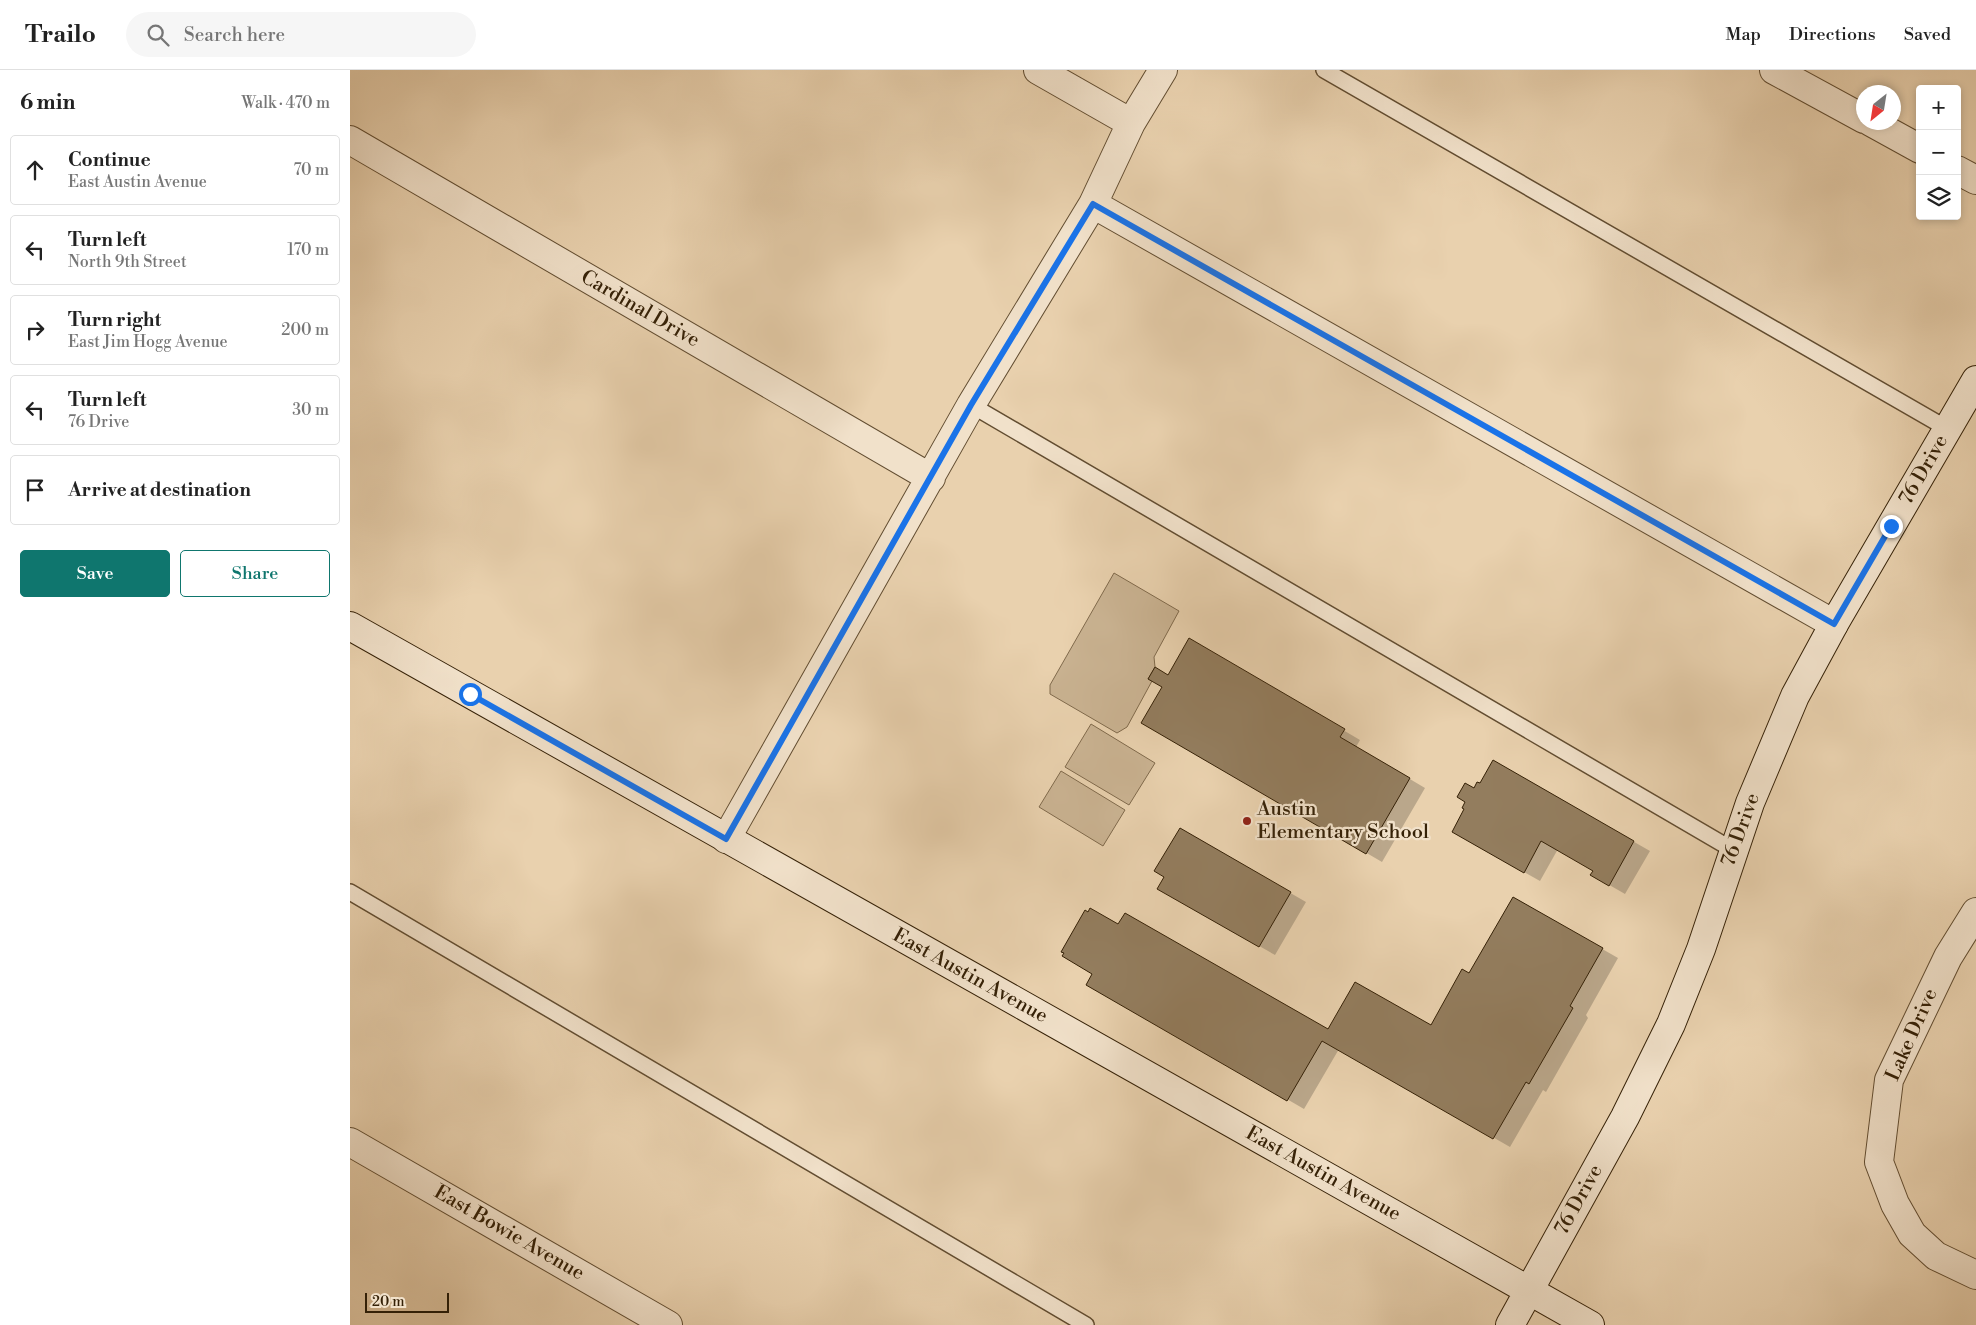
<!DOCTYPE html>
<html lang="en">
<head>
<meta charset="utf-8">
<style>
  body { margin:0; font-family:"Libre Bodoni",serif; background:#f6f6f6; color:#222 }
  .controls { position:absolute; right:15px; top:15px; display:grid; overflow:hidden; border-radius:5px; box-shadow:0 2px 8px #0003 }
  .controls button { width:45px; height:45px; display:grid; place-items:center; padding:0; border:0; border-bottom:1px solid #e0e0e0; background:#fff; color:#222; font:25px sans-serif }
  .compass { position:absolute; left:1506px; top:15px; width:45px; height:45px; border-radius:50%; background:#fff; box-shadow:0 2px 8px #0003; rotate:210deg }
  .scale { position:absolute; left:15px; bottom:12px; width:84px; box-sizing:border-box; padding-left:5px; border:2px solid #352107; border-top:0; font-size:14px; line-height:18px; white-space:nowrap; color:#352107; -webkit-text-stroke:4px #f1e1ca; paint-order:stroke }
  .stop { position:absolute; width:15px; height:15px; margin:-11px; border:4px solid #1a73e8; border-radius:50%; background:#fff }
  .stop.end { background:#1a73e8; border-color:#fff; box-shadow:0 1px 5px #0008 }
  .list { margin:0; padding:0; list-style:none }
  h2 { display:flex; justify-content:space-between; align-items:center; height:65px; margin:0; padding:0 20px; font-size:21px }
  h2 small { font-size:16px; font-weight:400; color:#767676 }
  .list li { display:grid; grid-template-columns:32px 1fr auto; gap:15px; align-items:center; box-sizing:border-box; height:70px; margin:0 10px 10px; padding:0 10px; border:1px solid #e0e0e0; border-radius:5px }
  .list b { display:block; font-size:19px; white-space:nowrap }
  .list p { margin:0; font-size:16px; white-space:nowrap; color:#767676 }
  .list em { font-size:16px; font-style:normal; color:#767676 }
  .actions { display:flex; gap:10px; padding:15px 20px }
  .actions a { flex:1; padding:11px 0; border:1px solid #0f766e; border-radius:5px; text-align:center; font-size:18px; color:#0f766e }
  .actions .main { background:#0f766e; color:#fff }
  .icon { flex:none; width:28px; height:28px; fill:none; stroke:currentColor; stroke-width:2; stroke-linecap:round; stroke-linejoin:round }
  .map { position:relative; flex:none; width:1626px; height:1255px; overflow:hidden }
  header { display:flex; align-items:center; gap:30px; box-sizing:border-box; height:70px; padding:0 25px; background:#fff; border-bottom:1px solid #e0e0e0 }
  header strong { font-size:24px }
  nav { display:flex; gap:28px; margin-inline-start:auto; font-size:18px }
  .search { width:350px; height:45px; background:#f6f6f6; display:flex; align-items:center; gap:12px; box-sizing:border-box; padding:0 18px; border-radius:28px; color:#767676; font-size:19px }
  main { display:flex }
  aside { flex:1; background:#fff }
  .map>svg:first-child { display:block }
</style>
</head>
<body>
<header>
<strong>Trailo</strong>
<div class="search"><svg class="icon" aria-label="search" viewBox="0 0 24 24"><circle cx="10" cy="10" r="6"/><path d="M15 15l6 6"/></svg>Search here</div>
<nav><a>Map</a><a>Directions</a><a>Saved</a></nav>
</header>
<main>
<aside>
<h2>6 min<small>Walk · 470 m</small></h2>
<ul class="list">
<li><svg class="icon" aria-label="ahead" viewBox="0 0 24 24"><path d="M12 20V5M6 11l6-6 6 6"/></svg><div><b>Continue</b><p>East Austin Avenue</p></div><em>70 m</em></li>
<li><svg class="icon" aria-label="left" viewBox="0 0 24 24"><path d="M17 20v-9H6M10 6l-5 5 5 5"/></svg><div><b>Turn left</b><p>North 9th Street</p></div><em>170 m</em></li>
<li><svg class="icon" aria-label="right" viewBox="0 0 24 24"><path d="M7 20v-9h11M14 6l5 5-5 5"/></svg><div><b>Turn right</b><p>East Jim Hogg Avenue</p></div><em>200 m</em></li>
<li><svg class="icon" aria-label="left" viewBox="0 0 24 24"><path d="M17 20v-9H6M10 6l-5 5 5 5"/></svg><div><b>Turn left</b><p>76 Drive</p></div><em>30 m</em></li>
<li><svg class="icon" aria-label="arrive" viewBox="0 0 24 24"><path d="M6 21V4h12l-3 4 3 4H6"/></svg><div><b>Arrive at destination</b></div></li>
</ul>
<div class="actions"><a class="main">Save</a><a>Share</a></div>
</aside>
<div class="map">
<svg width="1626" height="1255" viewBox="0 0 1626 1255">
  <rect width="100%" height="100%" fill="#e9d1ae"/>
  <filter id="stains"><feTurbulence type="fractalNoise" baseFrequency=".004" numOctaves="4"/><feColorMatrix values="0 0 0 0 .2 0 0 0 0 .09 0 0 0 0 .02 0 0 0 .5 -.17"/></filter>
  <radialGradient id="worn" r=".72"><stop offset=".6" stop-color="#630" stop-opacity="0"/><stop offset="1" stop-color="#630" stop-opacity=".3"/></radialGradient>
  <!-- green -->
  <path fill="#cab392" stroke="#806a4c" d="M764,503l65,38 -25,46 1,10 -7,12 4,2 -25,46 -10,6 -67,-39v-9z
    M741,654l64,39 -26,42 -64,-38z
    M711,701l64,39 -22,36 -64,-39z"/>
  <!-- shadow -->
  <path fill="#0003" d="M840,570l170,100 -4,7 69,41 -43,74 -239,-140z
    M1144,692l156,89 -25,43 -33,-19 3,-5 -37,-21 -18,32 -86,-49 20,-42 6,-5z
    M830,759l126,73 -31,53 -116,-66 7,-12z
    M1163,828l105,60 -32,57 2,3 -42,74 -3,-2 -33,57 -171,-98 -35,60 -216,-125 31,-58 210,105 102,-5 38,-51z"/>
  <!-- building -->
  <path fill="#937d5e" stroke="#352107" d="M839,568l156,91 -5,8 70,41 -44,76 -225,-131 21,-36 -14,-8 7,-12 13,8z
    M1143,690l141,81 -25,45 -19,-11 3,-4 -52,-30 -17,32 -72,-41 12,-23 -2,-1 3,-6 -8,-5 8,-14 9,5 3,-6 3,1z
    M830,758l111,64 -32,55 -102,-58 7,-12 -10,-6z
    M1163,827l90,51 -33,58 3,2 -44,76 -3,-2 -33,57 -171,-98 -35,60 -201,-116 6,-11 -30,-18 2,-3 -3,-1 24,-42 3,2 2,-4 28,16 7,-11 203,116 27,-47 76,43 31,-56 7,4z"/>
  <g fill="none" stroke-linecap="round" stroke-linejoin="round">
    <!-- lane casing -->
    <g stroke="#624d31" stroke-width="18">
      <path id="lane" d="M974,0l624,359
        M621,335l762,445
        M0,822l736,433"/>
    </g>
    <!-- street casing -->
    <g stroke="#624d31" stroke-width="30">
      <path id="street" d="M688,0l93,53
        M1424,0l90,49
        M1521,52l49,27
        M0,70l581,338
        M1607,100l19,10
        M743,134l741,420
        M376,769l245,-434 122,-201 38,-81 32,-53
        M1626,842l-28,45 -59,123 -10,82 16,42 17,30 24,22 40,19
        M0,1072l318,183"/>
    </g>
    <!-- secondary casing -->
    <g stroke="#352107" stroke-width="30">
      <path id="secondary" d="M0,556l1240,699
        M1160,1255l115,-208 46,-93 30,-75 49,-146 45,-107 39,-72 142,-244"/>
    </g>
    <!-- lane -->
    <use href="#lane" stroke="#f1e1ca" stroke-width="15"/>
    <!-- street -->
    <use href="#street" stroke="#f1e1ca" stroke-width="28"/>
    <!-- secondary -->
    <use href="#secondary" stroke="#f1e1ca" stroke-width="28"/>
  </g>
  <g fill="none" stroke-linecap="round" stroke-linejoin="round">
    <!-- route -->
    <path stroke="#1a73e8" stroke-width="6" d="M120,624l256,145 245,-434 122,-201 741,420 57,-98"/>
  </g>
  <!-- markers -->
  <circle fill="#8f2418" stroke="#f1e1ca" stroke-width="2" cx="897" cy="751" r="5"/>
  <g text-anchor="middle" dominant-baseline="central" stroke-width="4.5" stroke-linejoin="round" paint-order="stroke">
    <!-- street labels -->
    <g font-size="20" fill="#352107" stroke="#f1e1ca">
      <text transform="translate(290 239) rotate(30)">Cardinal Drive</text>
      <text transform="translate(1574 400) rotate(-60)">76 Drive</text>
      <text transform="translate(1391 760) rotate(-70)">76 Drive</text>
      <text transform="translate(620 906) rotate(29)">East Austin Avenue</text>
      <text transform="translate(1562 965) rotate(-66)">Lake Drive</text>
      <text transform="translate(973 1104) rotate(29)">East Austin Avenue</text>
      <text transform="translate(1229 1130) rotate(-61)">76 Drive</text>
      <text transform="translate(159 1163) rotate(30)">East Bowie Avenue</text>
    </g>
    <!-- poi labels -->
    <g font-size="20" fill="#352107" stroke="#f1e1ca" text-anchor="start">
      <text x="907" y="739">Austin<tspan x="907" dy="23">Elementary School</tspan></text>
    </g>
  </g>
  <rect width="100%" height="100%" filter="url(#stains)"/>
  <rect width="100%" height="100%" fill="url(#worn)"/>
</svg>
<div class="controls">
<button>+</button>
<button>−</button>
<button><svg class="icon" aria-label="layers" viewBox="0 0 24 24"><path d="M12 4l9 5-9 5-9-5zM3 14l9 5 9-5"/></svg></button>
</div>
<svg class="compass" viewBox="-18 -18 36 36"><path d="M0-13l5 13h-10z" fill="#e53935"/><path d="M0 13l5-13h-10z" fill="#767676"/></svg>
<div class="scale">20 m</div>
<div class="stop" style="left:120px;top:624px"></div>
<div class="stop end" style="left:1541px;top:456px"></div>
</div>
</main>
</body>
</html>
